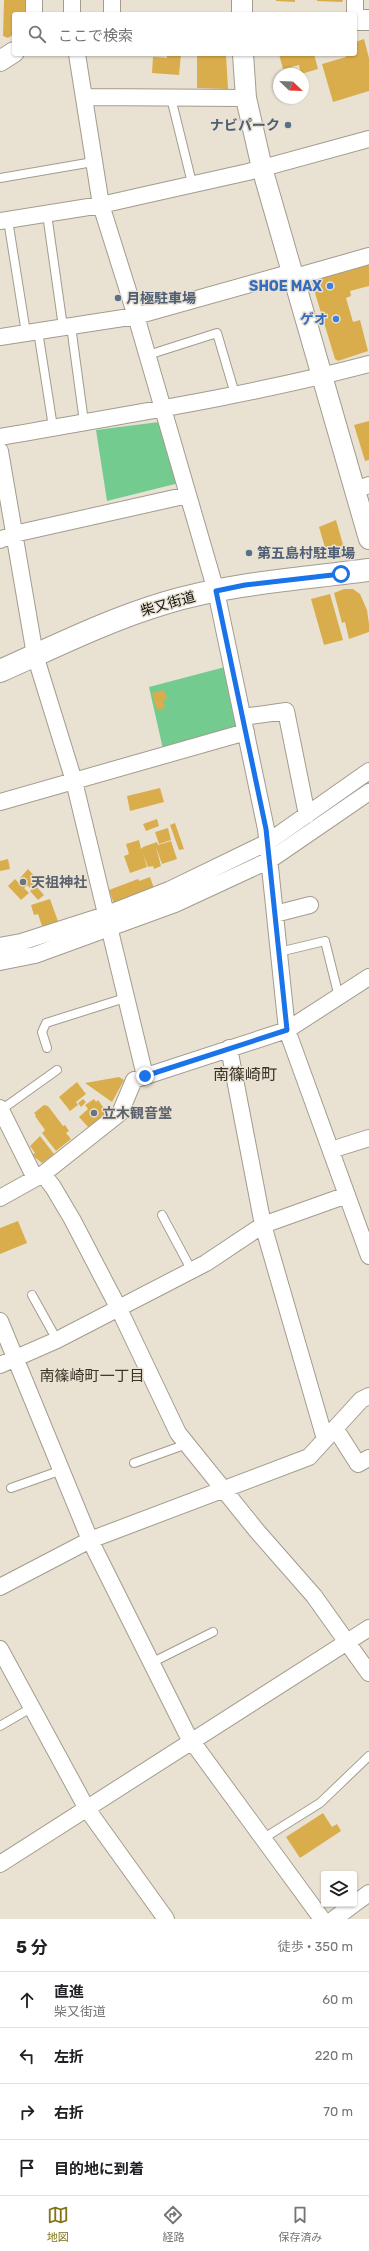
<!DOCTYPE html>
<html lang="ja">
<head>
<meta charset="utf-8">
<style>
  body { margin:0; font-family:Rubik,"Noto Sans JP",sans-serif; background:#f2f2f2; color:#202124 }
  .controls { position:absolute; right:12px; bottom:12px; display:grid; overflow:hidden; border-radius:4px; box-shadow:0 1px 3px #0004 }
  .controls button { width:36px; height:36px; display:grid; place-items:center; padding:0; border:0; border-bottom:1px solid #e0e0e0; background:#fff; color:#202124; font:20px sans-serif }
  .compass { position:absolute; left:273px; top:68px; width:36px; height:36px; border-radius:50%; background:#fff; box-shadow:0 1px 3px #0004; rotate:113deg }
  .stop { position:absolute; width:12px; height:12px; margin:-9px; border:3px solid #1a73e8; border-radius:50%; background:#fff }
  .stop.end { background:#1a73e8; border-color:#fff; box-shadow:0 1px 4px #0008 }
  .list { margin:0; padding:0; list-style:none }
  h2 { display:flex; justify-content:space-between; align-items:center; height:52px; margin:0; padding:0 16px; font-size:17px }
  h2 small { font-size:13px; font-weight:400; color:#757577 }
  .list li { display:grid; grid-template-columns:26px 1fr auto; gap:12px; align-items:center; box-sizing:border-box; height:56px; padding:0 16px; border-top:1px solid #e0e0e0 }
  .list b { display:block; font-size:15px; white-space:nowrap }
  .list p { margin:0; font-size:13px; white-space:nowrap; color:#757577 }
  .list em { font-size:13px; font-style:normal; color:#757577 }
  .icon { flex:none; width:22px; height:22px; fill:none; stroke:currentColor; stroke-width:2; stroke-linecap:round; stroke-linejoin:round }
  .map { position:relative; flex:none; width:369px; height:1919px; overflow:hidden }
  .search { position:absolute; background:#fff; box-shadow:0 1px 3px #0004; left:12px; right:12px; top:12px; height:44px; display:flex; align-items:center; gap:10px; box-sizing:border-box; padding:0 14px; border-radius:4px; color:#757577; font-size:15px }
  .sheet { height:276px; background:#fff }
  nav { display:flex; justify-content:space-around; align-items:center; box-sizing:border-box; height:56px; border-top:1px solid #e0e0e0; background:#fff; font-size:11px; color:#757577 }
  nav a { display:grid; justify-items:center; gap:2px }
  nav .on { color:#837315 }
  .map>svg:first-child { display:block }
</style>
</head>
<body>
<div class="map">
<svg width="369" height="1919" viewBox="0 0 369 1919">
  <rect width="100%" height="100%" fill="#e9e2d3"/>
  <!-- green -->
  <path fill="#73cb90" d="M159,422l20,61 -72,18 -11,-71z
    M225,667l11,57 -2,4 -71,21 -14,-62z"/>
  <!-- building -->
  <path fill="#daad4c" d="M4,0h25l-1,14h-14v20l-6,4 -5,-2z
    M276,0h19v2l-19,-1z
    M317,0h26l-1,2 -25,-1z
    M364,39l5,19v33l-36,11 -11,-38 24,-7 -1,-3h10v-12z
    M167,54h14l-2,21 -27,-2 1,-16 14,1z
    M197,54h29l2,35 -31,-1z
    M279,54h35l4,15 -17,5 -2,-9 -16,4z
    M369,260v26l-19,5 1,5 -5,2 7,24 7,-2 8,31 -30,10 -3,-2 -23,-76 3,-6z
    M369,421v39l-4,1 -11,-36z
    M336,520l8,28 -2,6 -14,4 -9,-31z
    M344,589h9l7,5 7,16 2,14v8l-20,7 -4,-17 -3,1 -8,-30z
    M330,594l13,46 -19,5 -13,-46z
    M164,690l3,9 -4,1 2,8 -8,2 -5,-17z
    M160,788l4,14 -34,9 -3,-15z
    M157,819l2,7 -13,5 -3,-7z
    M175,823l9,26 -5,1 -9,-25z
    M168,828l3,12 -12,4 -4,-12z
    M139,840l2,9 2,-2 14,-5 1,3 13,-4 6,18 -15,5 -6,-17 5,19 -7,3 -1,-3 -5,1 -5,-13 4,13 -17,6 -6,-17 5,-2 -3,-10z
    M8,859l2,10 -10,2v-10z
    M28,869l10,11 -8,8 -3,-3 -3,3 5,5 -8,7 -13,-14 7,-7 5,5 3,-3 -3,-3z
    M150,877l5,14 -40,16 -6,-17 29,-11 1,2z
    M36,886l8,9 -6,5 -8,-9z
    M50,899l9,25 -16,5 -5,-15 -4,1 -3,-10z
    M119,1077l5,3 -12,22 -27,-19z
    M77,1082l9,12 -10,8 2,3 -8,6 -11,-14z
    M83,1099l3,3 -5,5 -3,-4z
    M94,1099l2,3 2,-2 10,14 -19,14 -10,-11 9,-8 -3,-4z
    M44,1105l4,1 15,20 2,-1 4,6 -3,2 5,6 -15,12 -14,-18 3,-3 -10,-14 1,-1 -2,-2z
    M40,1136l14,18 -12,9 -10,-8 3,-2 -5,-7z
    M18,1221l9,22 -27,11v-26z
    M323,1813l9,14 5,-3 4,7 -41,27 -14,-21z"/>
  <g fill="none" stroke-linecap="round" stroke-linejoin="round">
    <!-- service casing -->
    <g stroke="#a39c8e" stroke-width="10">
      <path id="service" d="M171,98l21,85
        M0,178l93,-16
        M47,214l16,113
        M8,220l18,113
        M71,326l13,96
        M38,331l15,96
        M148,355l69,-22 18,61
        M279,952l46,-11 14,56
        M47,1048l-5,-16 4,-9 79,-25
        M1,1110l56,-40
        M162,1215l30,56
        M32,1295l25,45
        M134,1463l53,-19
        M11,1488l51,-18
        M151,1663l62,-31
        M0,1726l31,-18
        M264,1838l56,-35 49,-47"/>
    </g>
    <!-- minor casing -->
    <g stroke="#a39c8e" stroke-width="18">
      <path id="minor" d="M112,0v14
        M34,14v-14
        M72,14v-14
        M355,14v-14
        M77,54l24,151 35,111 80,275 50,238 21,201 82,226
        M85,97l161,1
        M0,221l101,-16 44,-10 103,-23 121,-33
        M295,277l74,-21
        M0,337l136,-21 157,-44
        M0,437c123,-22 248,-41 369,-73
        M0,451l35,204 39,126 71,295
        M355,490l14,-5
        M0,540l14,-6 174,-39
        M243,717l43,-6 21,104
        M0,802l246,-70
        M275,914l35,-9
        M0,946l21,-4 84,-27 64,-25 99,-48 101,-71
        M0,962l35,-7 140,-51 95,-44 99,-68
        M229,1048l34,177 62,214
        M0,1108l35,70
        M331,1150l38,-12
        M43,1174l10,13 19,32 47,90 59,124 79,98 57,65 55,77
        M0,1198l43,-24 77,-61 14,-33 153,-50 82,-53
        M0,1321l90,219 98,196 134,183
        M0,1365l57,-25 149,-77 57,-38 84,-30
        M335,1428l23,36 11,-6
        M0,1587l90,-47 219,-83 52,-57 8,-4
        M0,1649l87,160 79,110
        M0,1864l369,-236
        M354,1904l15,-11
        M334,1919l20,-15"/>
    </g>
    <!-- tertiary casing -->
    <g stroke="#a39c8e" stroke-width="22">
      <path id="tertiary" d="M242,14v-14
        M355,20h14
        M243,54l3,44 16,70 107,371
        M0,61l14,-9"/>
    </g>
    <!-- secondary casing -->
    <g stroke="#a39c8e" stroke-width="24">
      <path id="secondary" d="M0,671c54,-24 108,-51 165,-68 66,-20 136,-24 204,-33"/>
    </g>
    <!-- service -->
    <use href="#service" stroke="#fff" stroke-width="8"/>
    <!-- minor -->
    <use href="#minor" stroke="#fff" stroke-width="16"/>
    <!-- tertiary -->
    <use href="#tertiary" stroke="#fff" stroke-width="20"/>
    <!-- secondary -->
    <use href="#secondary" stroke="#fff" stroke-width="22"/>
  </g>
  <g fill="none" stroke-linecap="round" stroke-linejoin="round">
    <!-- route -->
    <path stroke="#1a73e8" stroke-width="5" d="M145,1076l142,-46 -21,-201 -50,-238 29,-6 96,-11"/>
  </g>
  <!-- markers -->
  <g fill="#5c6f8a" stroke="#e9e2d3" stroke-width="1.5">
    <circle cx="288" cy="125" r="4"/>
    <circle cx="118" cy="298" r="4"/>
    <circle cx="249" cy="553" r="4"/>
  </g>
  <g fill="#3f7fe0" stroke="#e9e2d3" stroke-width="1.5">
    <circle cx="330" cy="286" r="4"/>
    <circle cx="336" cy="319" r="4"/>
  </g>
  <g fill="#6b7280" stroke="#e9e2d3" stroke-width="1.5">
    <circle cx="23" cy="882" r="4"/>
    <circle cx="94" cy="1113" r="4"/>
  </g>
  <g text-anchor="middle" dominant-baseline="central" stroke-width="3" stroke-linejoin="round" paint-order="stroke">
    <!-- service labels -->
    <g font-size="14" font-weight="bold" fill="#4e5e75" stroke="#e9e2d3" text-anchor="start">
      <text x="280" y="125" text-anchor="end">ナビパーク</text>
      <text x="126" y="298">月極駐車場</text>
      <text x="257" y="553">第五島村駐車場</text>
    </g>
    <!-- shop labels -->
    <g font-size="14" font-weight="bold" fill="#366cbe" stroke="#e9e2d3" text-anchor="end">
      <text x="322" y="286">SHOE MAX</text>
      <text x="328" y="319">ゲオ</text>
    </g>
    <!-- street labels -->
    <g font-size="14" fill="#120f0a" stroke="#e9e2d3">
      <text transform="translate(168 604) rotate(-16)">柴又街道</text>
    </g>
    <!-- worship labels -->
    <g font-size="14" font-weight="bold" fill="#5b616d" stroke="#e9e2d3" text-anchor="start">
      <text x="31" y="882">天祖神社</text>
      <text x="102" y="1113">立木観音堂</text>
    </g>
    <!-- neighbourhood labels -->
    <g font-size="15" fill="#393328" stroke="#e9e2d3">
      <text x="92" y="1376">南篠崎町一丁目</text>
    </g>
    <!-- quarter labels -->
    <g font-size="16" fill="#393328" stroke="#e9e2d3">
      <text x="245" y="1074">南篠崎町</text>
    </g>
  </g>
</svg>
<div class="controls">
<button><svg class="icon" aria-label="layers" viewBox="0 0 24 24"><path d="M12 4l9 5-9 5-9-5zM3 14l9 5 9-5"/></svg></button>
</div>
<svg class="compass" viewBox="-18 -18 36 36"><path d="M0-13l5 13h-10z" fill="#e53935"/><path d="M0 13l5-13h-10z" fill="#757577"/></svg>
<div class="stop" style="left:341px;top:574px"></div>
<div class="stop end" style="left:145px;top:1076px"></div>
<div class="search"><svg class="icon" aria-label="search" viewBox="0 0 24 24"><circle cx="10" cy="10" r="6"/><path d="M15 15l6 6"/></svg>ここで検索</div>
</div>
<section class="sheet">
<h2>5 分<small>徒歩 · 350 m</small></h2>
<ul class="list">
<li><svg class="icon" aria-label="ahead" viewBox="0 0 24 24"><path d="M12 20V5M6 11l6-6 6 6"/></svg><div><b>直進</b><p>柴又街道</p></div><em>60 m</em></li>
<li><svg class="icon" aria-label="left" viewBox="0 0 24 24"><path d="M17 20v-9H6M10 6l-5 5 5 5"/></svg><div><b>左折</b></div><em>220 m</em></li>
<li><svg class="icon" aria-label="right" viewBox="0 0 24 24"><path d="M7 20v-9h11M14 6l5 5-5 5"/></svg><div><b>右折</b></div><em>70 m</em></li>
<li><svg class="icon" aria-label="arrive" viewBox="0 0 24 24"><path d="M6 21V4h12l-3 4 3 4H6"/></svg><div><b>目的地に到着</b></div></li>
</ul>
</section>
<nav>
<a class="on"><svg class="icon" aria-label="map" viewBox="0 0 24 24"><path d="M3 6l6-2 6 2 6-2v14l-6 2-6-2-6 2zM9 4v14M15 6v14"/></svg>地図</a>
<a><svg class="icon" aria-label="directions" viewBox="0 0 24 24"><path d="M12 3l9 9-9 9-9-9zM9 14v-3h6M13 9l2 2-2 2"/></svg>経路</a>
<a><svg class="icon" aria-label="saved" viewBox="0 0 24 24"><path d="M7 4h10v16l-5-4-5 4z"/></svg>保存済み</a>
</nav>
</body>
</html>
